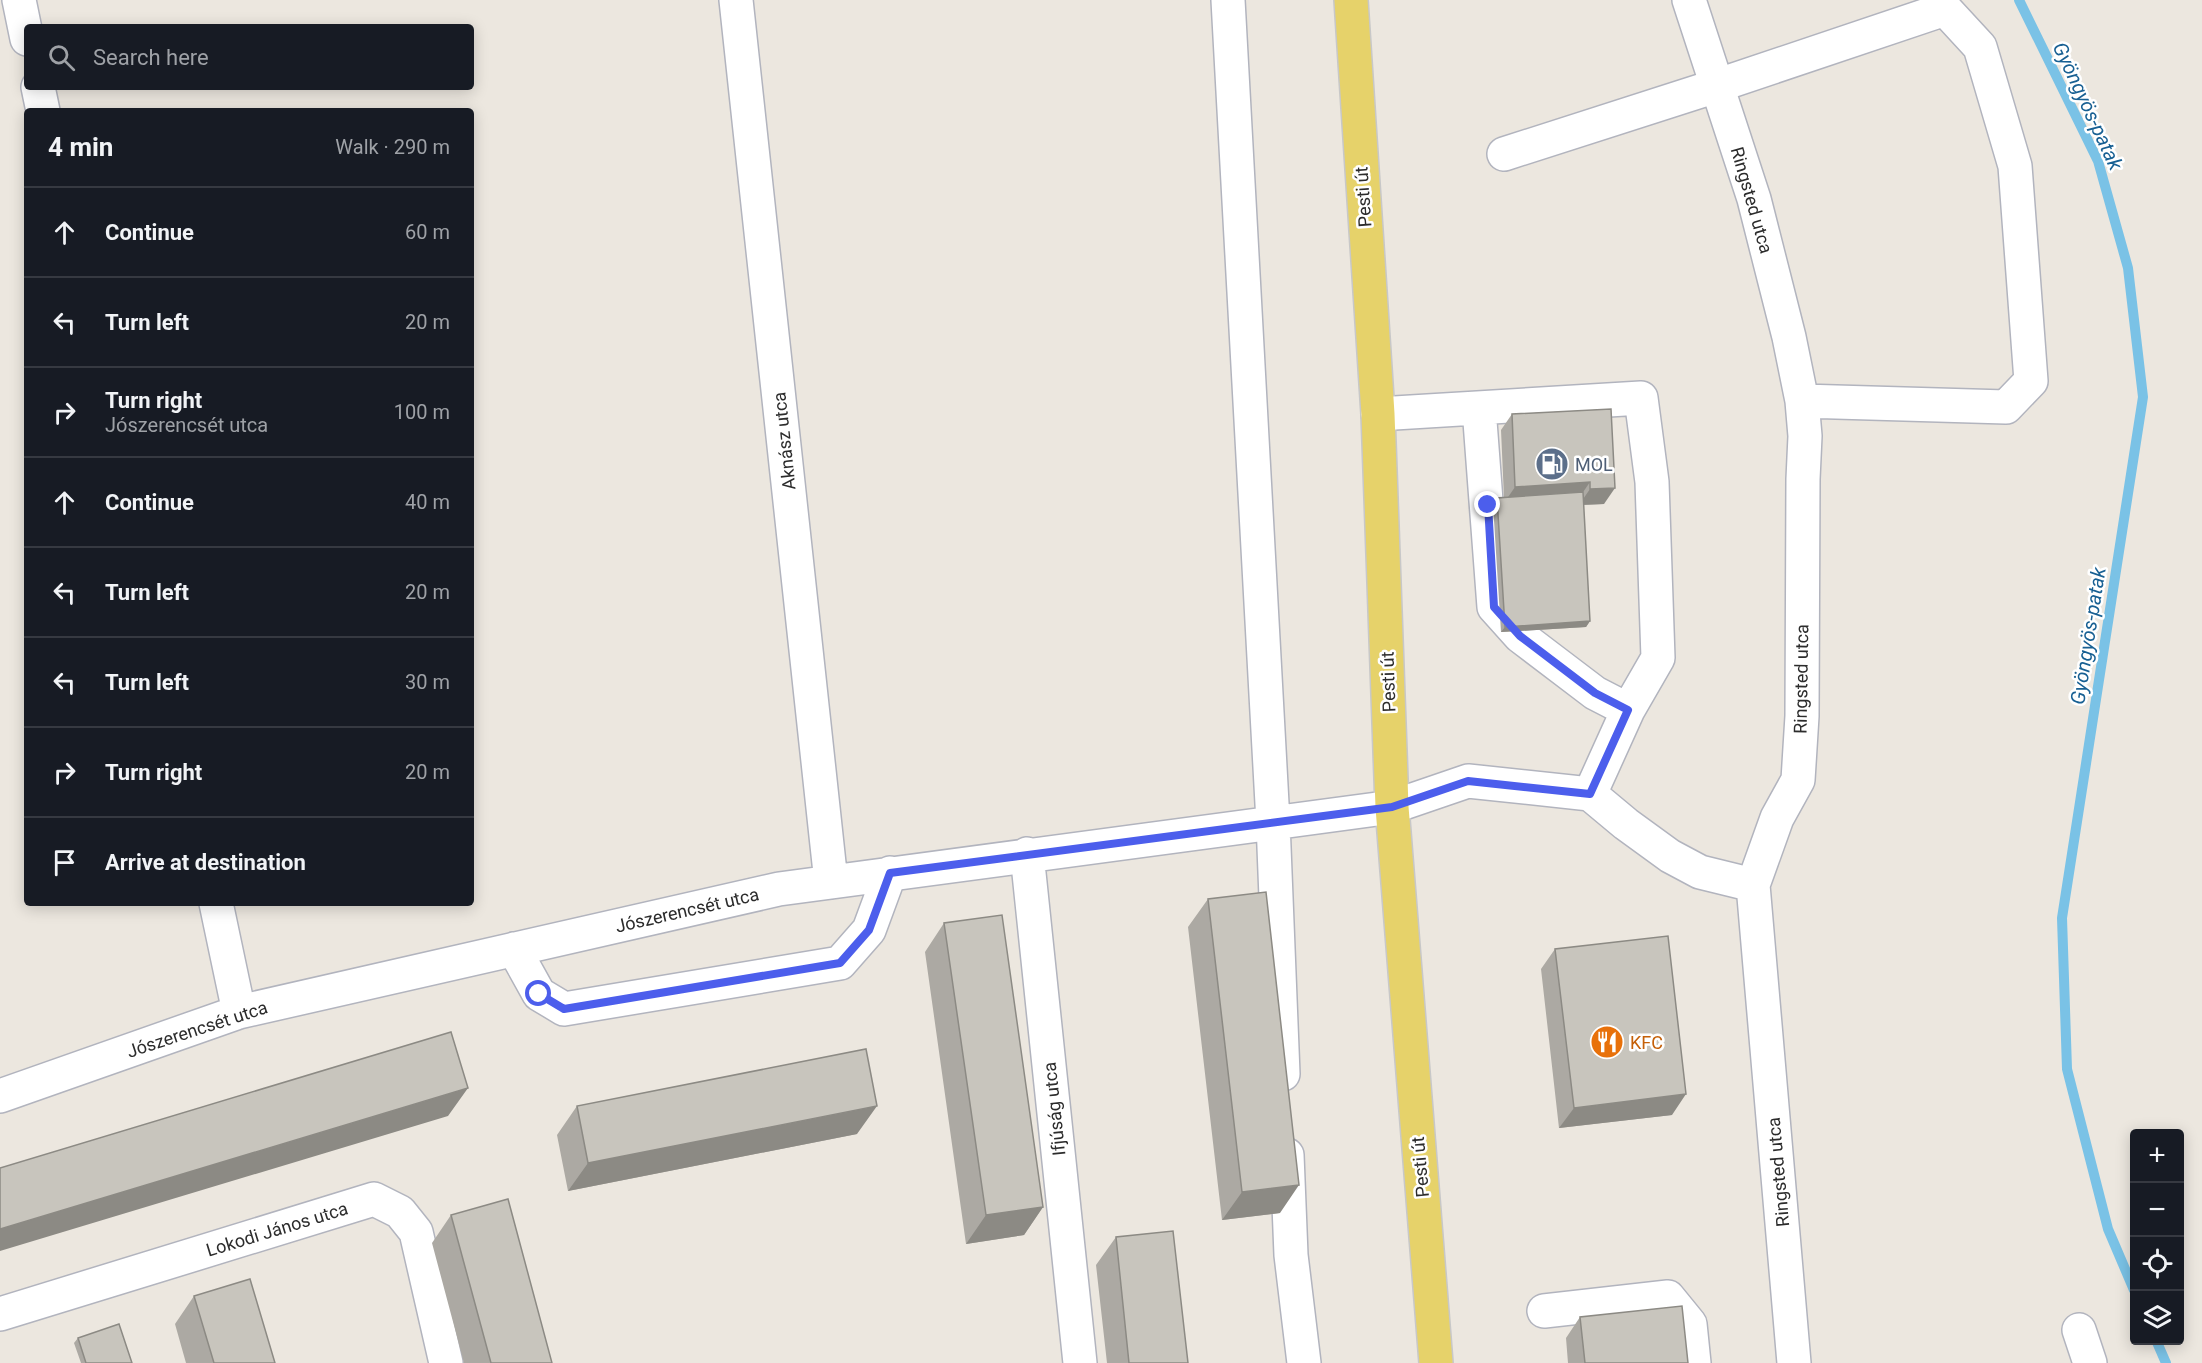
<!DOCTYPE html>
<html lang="en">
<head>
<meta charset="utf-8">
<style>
  body { margin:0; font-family:Roboto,sans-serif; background:#242831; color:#f1f3f6 }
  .controls { position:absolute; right:18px; bottom:18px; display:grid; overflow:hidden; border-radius:6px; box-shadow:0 3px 15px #0003 }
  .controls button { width:54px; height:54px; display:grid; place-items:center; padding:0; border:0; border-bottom:2px solid #363941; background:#171b24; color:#f1f3f6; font:30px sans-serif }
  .stop { position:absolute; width:18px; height:18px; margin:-14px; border:4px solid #4c5eec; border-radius:50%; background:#fff }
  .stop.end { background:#4c5eec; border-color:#fff; box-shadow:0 2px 6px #0008 }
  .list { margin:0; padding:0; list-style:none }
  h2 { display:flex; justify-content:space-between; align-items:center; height:78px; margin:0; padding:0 24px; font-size:26px }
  h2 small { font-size:20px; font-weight:400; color:#9ea1a6 }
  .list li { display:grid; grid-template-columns:39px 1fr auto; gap:18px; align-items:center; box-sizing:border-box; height:90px; padding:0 24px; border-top:2px solid #363941 }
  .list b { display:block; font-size:22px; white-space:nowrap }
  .list p { margin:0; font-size:20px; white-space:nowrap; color:#9ea1a6 }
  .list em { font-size:20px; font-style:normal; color:#9ea1a6 }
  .icon { flex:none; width:33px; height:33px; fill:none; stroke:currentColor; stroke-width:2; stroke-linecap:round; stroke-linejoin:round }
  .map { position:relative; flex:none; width:2202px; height:1363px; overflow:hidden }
  .search { position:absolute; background:#171b24; box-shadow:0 3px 15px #0003; left:24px; top:24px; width:450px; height:66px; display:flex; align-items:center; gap:15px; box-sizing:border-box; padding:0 21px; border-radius:6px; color:#9ea1a6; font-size:22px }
  .panel { position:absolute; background:#171b24; box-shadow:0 3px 15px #0003; left:24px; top:108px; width:450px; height:798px; border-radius:6px }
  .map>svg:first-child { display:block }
</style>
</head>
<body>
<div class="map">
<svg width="2202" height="1363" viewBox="0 0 2202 1363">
  <rect width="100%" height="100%" fill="#ece7df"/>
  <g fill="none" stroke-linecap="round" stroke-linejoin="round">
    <!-- stream -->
    <path stroke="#7ac2e6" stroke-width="10" d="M2019,0l79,161 30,107 15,129 -81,521 5,151 41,160 26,61
      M2156,1340l10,23"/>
    <!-- minor casing -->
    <g stroke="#b2b4be" stroke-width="36">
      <path id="minor" d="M19,0l8,39
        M736,0l95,882
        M1228,0l45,822 10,252
        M1689,0l65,199 35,138 13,64 3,35 -2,43 -1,237 -4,64 -21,38 -24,67 41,478
        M38,87l5,24
        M1504,154l212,-68 229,-77 35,38 35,119 16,215 -25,26 -204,-6
        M1479,408l15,199 26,29 75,57 33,17
        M1378,414l263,-16 11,84 6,176 -30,52 -38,84
        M1027,854l53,509
        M216,903l23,109
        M514,949l25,45 25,15 276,-46 29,-33 21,-57
        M0,1096l239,-84 540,-123 613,-82 76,-26 122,13 36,30 44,32 30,16 53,13
        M1287,1155l4,100 13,108
        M1544,1311l124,-14 22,27 4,39
        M0,1314l374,-115 26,13 16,20 30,131
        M2079,1330l11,33"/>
    </g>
    <!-- major casing -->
    <g stroke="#c8c8c8" stroke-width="36">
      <path id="major" d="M1351,0l27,414 14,393 44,556"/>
    </g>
    <!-- minor -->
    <use href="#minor" stroke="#fff" stroke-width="33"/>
    <!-- major -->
    <use href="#major" stroke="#e6d26a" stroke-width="33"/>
  </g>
  <!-- wall -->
  <path fill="#aca9a3" d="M1611,409l-7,95 -21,1 7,116 -4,6 -85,5 -8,-128 4,-6h7l-3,-68 11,-16z
    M1208,899l72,314 -58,7 -34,-293z
    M944,923l99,284 -19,28 -58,9 -41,-292z
    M1555,949l117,166 -113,13 -18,-159z
    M577,1106l280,28 -289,57 -11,-56z
    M451,1215l101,148h-88l-32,-120z
    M1116,1237l72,126h-81l-11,-98z
    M194,1296l81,67h-89l-11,-39z
    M1580,1317l108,46h-120l-2,-25z
    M78,1338l54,25h-51l-7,-20z"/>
  <!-- shaded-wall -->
  <path fill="#8c8a84" d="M1590,482l-11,16 -75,5 11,-16z
    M1615,488l-11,16 -25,1 11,-16z
    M1590,621l-4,6 -85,5 4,-5z
    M468,1088l-20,28 -448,135v-22z
    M1686,1094l-14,21 -113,13 15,-20z
    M877,1106l-20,28 -289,57 20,-28z
    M1299,1185l-19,28 -58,7 20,-28z
    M1043,1207l-19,28 -58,9 20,-29z"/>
  <!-- building -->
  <path fill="#c8c5bd" stroke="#8c8a84" stroke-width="1.5" d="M1611,409l4,79 -25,1v-7l-75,5 -3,-73z
    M1583,492l7,129 -85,6 -8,-129z
    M1266,892l33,293 -57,7 -34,-293z
    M1002,915l41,292 -57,8 -42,-292z
    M1668,936l18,158 -112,14 -19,-159z
    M451,1032l17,56 -468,141v-61z
    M866,1049l11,57 -289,57 -11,-57z
    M508,1199l44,164h-61l-40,-148z
    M1173,1231l15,132h-59l-13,-126z
    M250,1279l25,84h-61l-20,-67z
    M1682,1306l6,57h-103l-5,-46z
    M119,1324l13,39h-46l-8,-25z"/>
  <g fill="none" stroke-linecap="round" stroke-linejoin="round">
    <!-- route -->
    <path stroke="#4c5eec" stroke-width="8" d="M539,994l25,15 276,-46 29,-33 21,-57 502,-66 76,-26 122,13 38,-84 -33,-17 -75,-57 -26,-29 -6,-102"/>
  </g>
  <!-- icons -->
  <defs>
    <g id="fuel-disc" transform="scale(1.725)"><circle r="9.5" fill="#5c6f8a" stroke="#fff"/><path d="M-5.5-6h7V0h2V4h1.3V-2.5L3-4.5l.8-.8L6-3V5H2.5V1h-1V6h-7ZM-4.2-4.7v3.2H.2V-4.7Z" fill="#fff"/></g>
    <g id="restaurant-disc" transform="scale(1.725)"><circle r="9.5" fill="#e8710a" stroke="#fff"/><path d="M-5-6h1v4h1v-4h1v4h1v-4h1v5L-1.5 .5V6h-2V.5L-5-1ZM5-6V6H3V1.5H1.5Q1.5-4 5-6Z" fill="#fff"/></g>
  </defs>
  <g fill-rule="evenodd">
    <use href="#fuel-disc" x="1552" y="464"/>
    <use href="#restaurant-disc" x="1607" y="1042"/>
  </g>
  <g text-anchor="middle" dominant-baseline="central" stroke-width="5" stroke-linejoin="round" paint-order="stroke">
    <!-- street labels -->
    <g font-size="18" fill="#2c2c2c" stroke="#fff">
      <text transform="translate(1363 197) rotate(-94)">Pesti út</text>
      <text transform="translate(1752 200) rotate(74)">Ringsted utca</text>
      <text transform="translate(784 441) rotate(-96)">Aknász utca</text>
      <text transform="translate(1801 679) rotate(-89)">Ringsted utca</text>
      <text transform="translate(1388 682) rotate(-92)">Pesti út</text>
      <text transform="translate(687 910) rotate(-13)">Jószerencsét utca</text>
      <text transform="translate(197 1029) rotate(-18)">Jószerencsét utca</text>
      <text transform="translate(1054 1109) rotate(-96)">Ifjúság utca</text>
      <text transform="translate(1420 1167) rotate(-95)">Pesti út</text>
      <text transform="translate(1778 1172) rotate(-95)">Ringsted utca</text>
      <text transform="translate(277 1229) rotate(-17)">Lokodi János utca</text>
    </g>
    <!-- service labels -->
    <g font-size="18" fill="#4e5e75" stroke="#fff" text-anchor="start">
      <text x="1575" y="464">MOL</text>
    </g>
    <!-- food labels -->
    <g font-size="18" fill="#c56008" stroke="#fff" text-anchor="start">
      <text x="1630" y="1042">KFC</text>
    </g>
    <!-- water labels -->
    <g font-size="20" font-style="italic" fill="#186093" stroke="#fff">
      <text transform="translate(2088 106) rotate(65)">Gyöngyös-patak</text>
      <text transform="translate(2088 636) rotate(-81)">Gyöngyös-patak</text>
    </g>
  </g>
</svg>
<div class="controls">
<button>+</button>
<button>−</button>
<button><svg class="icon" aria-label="locate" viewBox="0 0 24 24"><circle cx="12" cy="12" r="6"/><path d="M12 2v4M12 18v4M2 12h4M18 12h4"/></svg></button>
<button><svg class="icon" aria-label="layers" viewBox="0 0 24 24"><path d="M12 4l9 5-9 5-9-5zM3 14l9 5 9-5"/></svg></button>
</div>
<div class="stop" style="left:539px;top:994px"></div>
<div class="stop end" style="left:1488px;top:505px"></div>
<div class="search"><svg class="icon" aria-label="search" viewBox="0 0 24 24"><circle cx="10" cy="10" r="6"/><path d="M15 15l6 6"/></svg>Search here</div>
<section class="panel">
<h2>4 min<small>Walk · 290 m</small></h2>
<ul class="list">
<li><svg class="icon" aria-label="ahead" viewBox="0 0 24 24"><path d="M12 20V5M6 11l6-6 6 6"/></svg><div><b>Continue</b></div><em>60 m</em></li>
<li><svg class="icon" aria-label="left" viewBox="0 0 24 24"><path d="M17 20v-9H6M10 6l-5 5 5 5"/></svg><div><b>Turn left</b></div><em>20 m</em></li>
<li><svg class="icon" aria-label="right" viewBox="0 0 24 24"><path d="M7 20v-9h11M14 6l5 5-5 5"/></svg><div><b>Turn right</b><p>Jószerencsét utca</p></div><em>100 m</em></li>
<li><svg class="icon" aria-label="ahead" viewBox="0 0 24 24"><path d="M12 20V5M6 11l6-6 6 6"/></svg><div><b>Continue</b></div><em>40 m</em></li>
<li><svg class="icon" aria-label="left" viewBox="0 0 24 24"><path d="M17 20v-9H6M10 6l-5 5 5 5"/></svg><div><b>Turn left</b></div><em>20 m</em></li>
<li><svg class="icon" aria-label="left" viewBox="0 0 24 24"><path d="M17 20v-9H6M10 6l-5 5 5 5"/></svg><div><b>Turn left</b></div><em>30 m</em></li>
<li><svg class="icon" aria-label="right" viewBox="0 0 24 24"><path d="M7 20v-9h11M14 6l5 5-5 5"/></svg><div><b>Turn right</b></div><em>20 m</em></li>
<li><svg class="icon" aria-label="arrive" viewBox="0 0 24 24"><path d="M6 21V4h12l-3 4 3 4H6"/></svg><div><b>Arrive at destination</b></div></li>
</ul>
</section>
</div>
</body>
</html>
